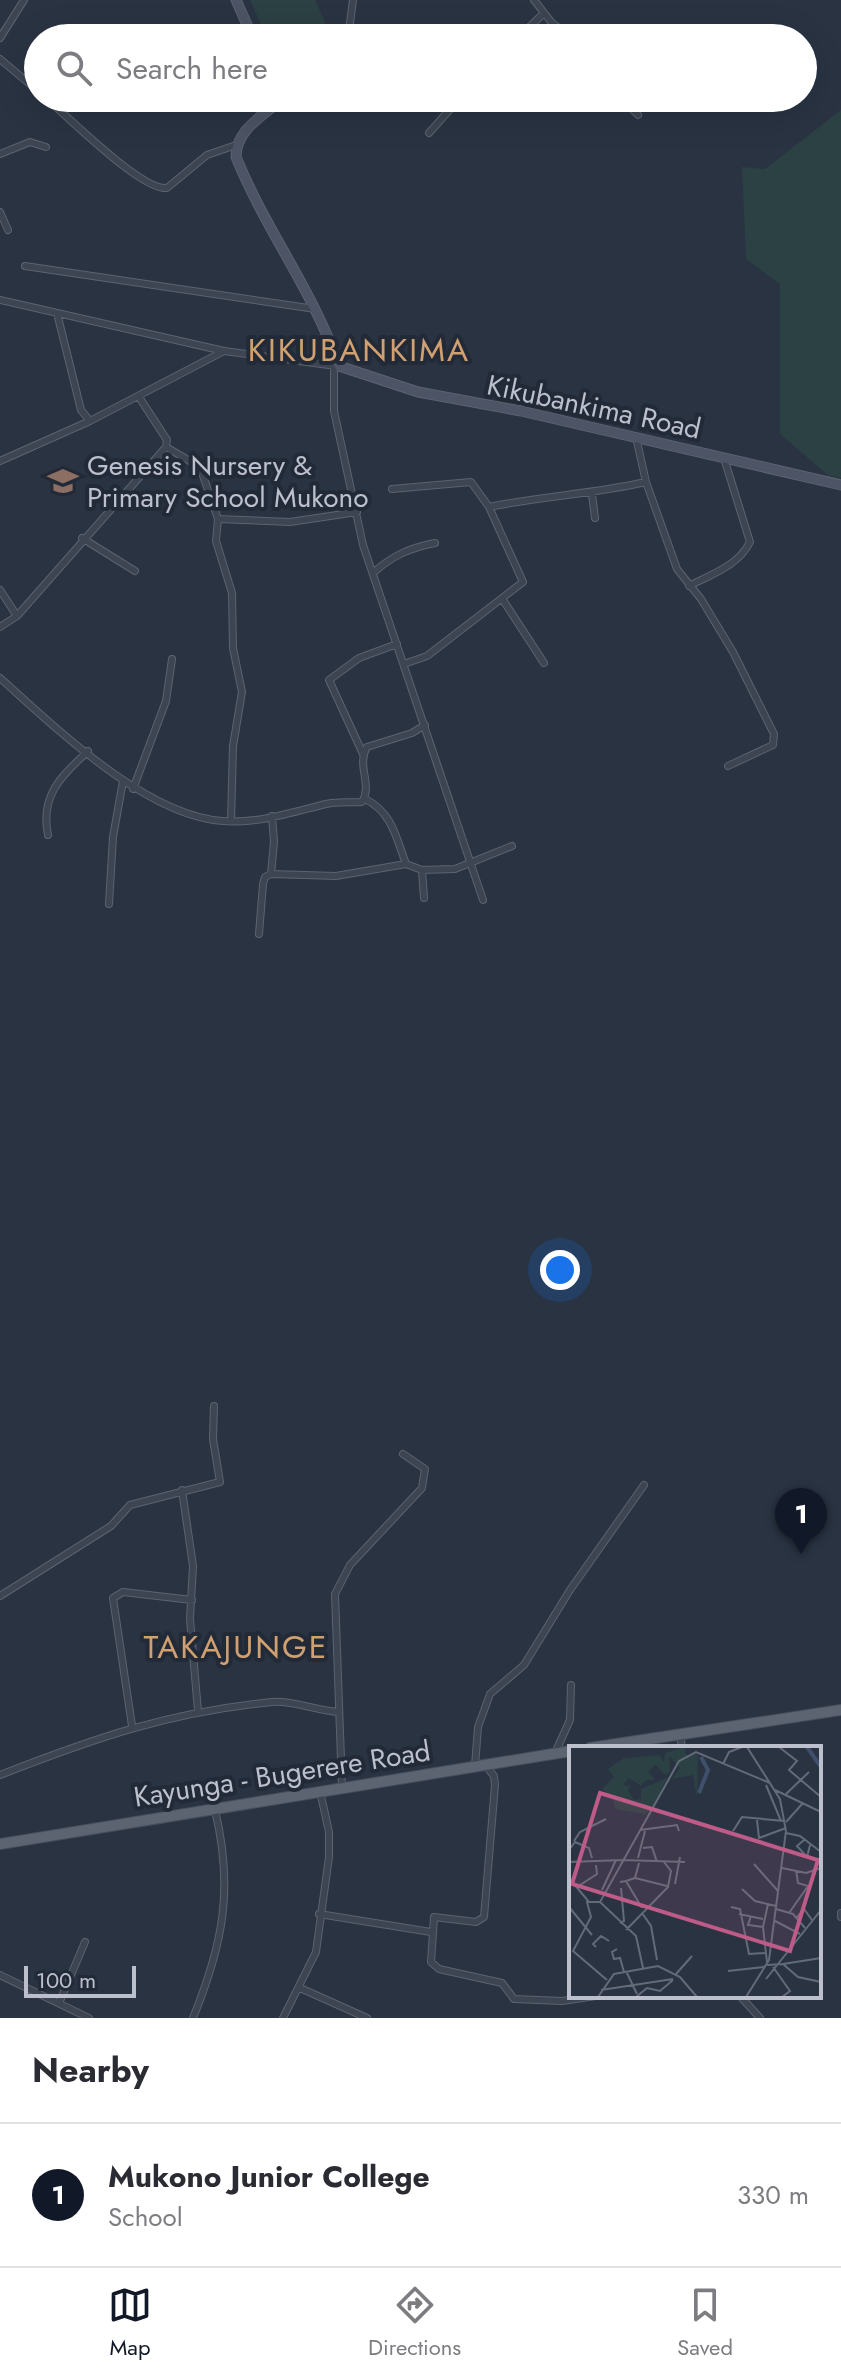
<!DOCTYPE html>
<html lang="en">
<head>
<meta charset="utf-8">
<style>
  body { margin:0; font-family:Jost,sans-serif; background:#f2f2f3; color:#2b2b33 }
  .scale { position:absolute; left:24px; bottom:20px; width:112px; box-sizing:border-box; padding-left:8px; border:4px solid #bbc0cc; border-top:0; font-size:22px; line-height:28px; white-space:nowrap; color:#bbc0cc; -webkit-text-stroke:6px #222a38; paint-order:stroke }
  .you { position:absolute; left:560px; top:1270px; width:28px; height:28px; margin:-20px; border:6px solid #fff; border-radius:50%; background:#1a73e8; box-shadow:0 0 0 12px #1a73e833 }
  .badge { display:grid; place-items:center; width:52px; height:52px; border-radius:50%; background:#111827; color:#fff; font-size:26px; font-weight:700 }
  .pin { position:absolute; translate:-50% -66px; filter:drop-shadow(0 2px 4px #0008) }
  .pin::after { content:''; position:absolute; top:42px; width:28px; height:24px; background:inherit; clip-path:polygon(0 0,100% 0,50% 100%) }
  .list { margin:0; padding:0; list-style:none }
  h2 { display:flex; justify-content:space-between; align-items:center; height:104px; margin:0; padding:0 32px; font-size:34px }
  h2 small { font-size:26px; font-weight:400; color:#7c7c81 }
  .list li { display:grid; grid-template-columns:52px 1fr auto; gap:24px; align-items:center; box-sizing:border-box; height:144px; padding:0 32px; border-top:2px solid #e1e1e2 }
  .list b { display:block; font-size:30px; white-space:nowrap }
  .list p { margin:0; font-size:26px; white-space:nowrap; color:#7c7c81 }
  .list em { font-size:26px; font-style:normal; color:#7c7c81 }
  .icon { flex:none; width:44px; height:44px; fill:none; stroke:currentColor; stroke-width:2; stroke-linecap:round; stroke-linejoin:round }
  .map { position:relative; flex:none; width:841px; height:2018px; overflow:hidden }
  .search { position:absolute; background:#fff; box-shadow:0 8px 32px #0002; left:24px; right:24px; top:24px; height:88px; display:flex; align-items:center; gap:20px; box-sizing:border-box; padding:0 28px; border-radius:44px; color:#7c7c81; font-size:30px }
  .sheet { height:248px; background:#fff }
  nav { display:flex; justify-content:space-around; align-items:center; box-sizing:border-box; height:112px; border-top:2px solid #e1e1e2; background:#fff; font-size:22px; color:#7c7c81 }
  nav a { display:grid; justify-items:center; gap:4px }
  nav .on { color:#111827 }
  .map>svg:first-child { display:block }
</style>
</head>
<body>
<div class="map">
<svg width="841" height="2018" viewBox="0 0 841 2018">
  <rect width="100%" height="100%" fill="#293342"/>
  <!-- green -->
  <path fill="#2c4144" d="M250,0h65l17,38h-65z
    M841,110v368l-12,-2 -49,-42v-150l-34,-25 -4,-92 23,2z"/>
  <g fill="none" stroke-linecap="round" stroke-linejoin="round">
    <!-- street casing -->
    <g stroke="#5c6370" stroke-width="8">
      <path id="street" d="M534,0l18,23 20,15
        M0,38l24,-38
        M348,38l5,-38
        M518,38l26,-25
        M0,59l38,32
        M46,98c22,19 96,93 121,90l40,-33 29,-10
        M621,98l17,17
        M429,133l31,-35
        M0,154l30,-12 16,5
        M0,212l8,18
        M25,266l290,43
        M0,300l224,51 112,15
        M57,313l24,97 9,11 134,-70
        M334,366v45l29,134 120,355
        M636,437l10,45 31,87 24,30 32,53 41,82 -1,11 -45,21
        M166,447l34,20 18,52 72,3 67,-10
        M0,461l90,-40
        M392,489l79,-7 18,25 34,75 -96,74 -23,8
        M592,494l3,24
        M489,507c53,-11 104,-13 157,-25
        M218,519l-2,22 16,52 1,55 9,44 -9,54 -2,75
        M82,538l53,33
        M373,573c19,-17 36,-25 62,-30
        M689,586c23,-12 49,-20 61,-44l-26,-84
        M0,590l17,26
        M503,600l41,63
        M0,627l17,-11 149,-169 1,-7 -28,-43
        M0,678c56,50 146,138 223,143 34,3 70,-9 103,-17 12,-3 24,-1 36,-2 11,-18 -6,-36 5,-55l45,-14 13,-8
        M363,754l-34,-74 30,-22 38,-14
        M133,789l33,-88 6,-42
        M365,799c27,13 31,38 41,65
        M48,835c-8,-40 13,-58 40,-84
        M422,870l2,28
        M271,874l65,2 70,-12 16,6 33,-1 57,-23
        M109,904l4,-67 10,-56
        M259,934l4,-50 2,-7 6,-3 3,-32 -2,-26
        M182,1490l11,76 -3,53 8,92
        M0,1596l111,-70 19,-21 90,-23 -7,-43 1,-33
        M132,1726l-19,-128 10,-6 69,8
        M680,1734l2,14
        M555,1753l15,-33 1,-35
        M485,1765l9,11 1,9 -11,132 -8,5 -42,-5 -3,45 8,7 63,14 12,16 48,2 34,-5
        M475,1766l3,-39 12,-33 34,-29 46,-75 74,-105
        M0,1775c95,-37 169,-63 272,-73 21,-2 45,9 67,10
        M342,1787l-7,-193 15,-29 72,-77 3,-19 -22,-15
        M841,1913v4
        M319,1914l112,18
        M0,1975l89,43
        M300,1988l67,30
        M740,1996l20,22
        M60,2001l25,-59
        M193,2018c30,-74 41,-129 22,-208
        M283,2018l33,-66 13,-95v-25l-9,-41"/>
    </g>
    <!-- secondary casing -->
    <g stroke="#5c6370" stroke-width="11">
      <path id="secondary" d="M236,0l17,38
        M274,98l2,6c-18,15 -40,28 -40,53 30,74 77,133 103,209l79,26 103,19 320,74"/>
    </g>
    <!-- primary casing -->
    <g stroke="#474e5c" stroke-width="12">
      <path id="primary" d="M590,1748l251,-38
        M0,1844l571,-93"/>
    </g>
    <!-- street -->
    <use href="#street" stroke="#3d4552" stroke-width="6"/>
    <!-- secondary -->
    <use href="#secondary" stroke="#4c5465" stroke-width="9"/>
    <!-- primary -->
    <use href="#primary" stroke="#5c6472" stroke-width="10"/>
  </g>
  <!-- icons -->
  <defs>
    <g id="school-bare" transform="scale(2.4)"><path d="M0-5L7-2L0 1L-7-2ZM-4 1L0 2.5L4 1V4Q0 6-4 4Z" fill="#8d6e63" stroke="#222a38" stroke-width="2.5" paint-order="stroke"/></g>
  </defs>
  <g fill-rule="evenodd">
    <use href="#school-bare" x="63" y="481"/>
  </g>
  <g text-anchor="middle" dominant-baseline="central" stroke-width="8" stroke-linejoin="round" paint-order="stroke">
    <!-- street labels -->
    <g font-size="28" fill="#bbc0cc" stroke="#222a38">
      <text transform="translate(594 407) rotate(12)">Kikubankima Road</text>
      <text transform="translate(282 1774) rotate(-9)">Kayunga - Bugerere Road</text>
    </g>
    <!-- poi labels -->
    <g font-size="28" fill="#bbc0cc" stroke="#222a38" text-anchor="start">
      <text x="87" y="465">Genesis Nursery &amp;<tspan x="87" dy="32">Primary School Mukono</tspan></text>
    </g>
    <!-- quarter labels -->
    <g font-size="32" letter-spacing="2" fill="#d0a071" stroke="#222a38">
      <text x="359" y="350">KIKUBANKIMA</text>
      <text x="236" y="1647">TAKAJUNGE</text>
    </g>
  </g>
  <!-- overview -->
  <g transform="translate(569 1746)">
    <rect width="252" height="252" fill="#293342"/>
    <path d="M115,1l2,8 12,-1 -1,45 -4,-24 -21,4 8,-11 -11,-12 1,16 -5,3 -9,-10 -8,6 7,9h-9l-5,6 -12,-8 -6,7 8,1 -3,4 6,10 7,-1v-10l26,-11 -16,32 -6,4 -30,-5 -3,-12 -10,-8 12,-12 -6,-8 16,-11 35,-3 5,7 1,-9z" fill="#2c4144"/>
    <path fill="none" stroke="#404f6a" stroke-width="4" d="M238,1l14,20M130,47l9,-23 -7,-13"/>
    <path fill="none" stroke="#636b79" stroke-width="2" d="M210,1l18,14 -8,9 32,27M154,18l6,-12 13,-5M197,39l15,36M206,44l46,22M217,48l23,-22M188,74l2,18 27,-10M217,76l17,-19M71,84l37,-5 2,6M164,85l9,-14 42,4M217,87l14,3 21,16M235,94l-7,6 10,11 3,-12M5,95l6,-9 26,-13M74,102l9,-1 5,15M0,104l6,-8 14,6 3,10M69,112l7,-27M54,114l62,2M0,116l54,-2M185,118l24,27M213,122l24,5 15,-5M0,132l20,24M66,132l32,8M57,135l9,-3 4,-15M51,136l6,-1 16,27M106,138l5,-27M8,141l20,-13 -1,-9M173,143l13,12 21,5M33,144l14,-30M31,156h-13l4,15 -18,34 34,29M0,161l23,28M162,161l9,2 9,45 16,-1M207,163l17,5 12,14M73,167l9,13 6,34M220,167l19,-27 -10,-3 -2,-13M170,168l24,5M182,170l-3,9 15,2M228,171l7,-8 8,11M206,175l25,13M51,177l4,-2 -3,-33M57,184l42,-43 3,-16 -7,-9M27,201l-3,-3 8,-8 8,5M48,203l-5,3 2,7 6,-1 4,14M198,216l-4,-35 5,-23M214,218l38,-6M198,219l16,-1 15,13 23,5M204,221l17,24 -8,6M74,222l-7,-32 -36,-34 79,-141 17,-9 74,31M57,225l11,23M159,225l36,-4M107,228l16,-18M197,233l55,-69M32,244l72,-11M29,251l16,-23 44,-8 22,11 17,20M67,251l11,-9 13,3 13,-11M177,251l23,-37 17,-129 -6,-32 -33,-52"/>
    <path fill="#bf5b88" fill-opacity="0.15" stroke="#bf5b88" stroke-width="4" d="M31,47l218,67 -28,91 -218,-67z"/>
    <rect width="252" height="252" fill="none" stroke="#bbc0cc" stroke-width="4"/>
  </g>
</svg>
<div class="scale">100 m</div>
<div class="you"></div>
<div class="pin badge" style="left:801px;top:1554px">1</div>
<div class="search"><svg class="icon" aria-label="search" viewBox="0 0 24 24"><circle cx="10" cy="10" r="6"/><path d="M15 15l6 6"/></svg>Search here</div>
</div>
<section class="sheet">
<h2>Nearby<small></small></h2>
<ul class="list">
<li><span class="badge">1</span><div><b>Mukono Junior College</b><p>School</p></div><em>330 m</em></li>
</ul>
</section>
<nav>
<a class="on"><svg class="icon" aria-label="map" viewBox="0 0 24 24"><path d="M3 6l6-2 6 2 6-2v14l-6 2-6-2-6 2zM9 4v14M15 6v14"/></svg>Map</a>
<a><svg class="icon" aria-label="directions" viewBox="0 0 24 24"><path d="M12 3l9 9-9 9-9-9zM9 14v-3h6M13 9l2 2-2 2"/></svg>Directions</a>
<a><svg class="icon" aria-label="saved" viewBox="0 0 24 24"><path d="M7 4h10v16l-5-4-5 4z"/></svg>Saved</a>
</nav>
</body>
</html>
